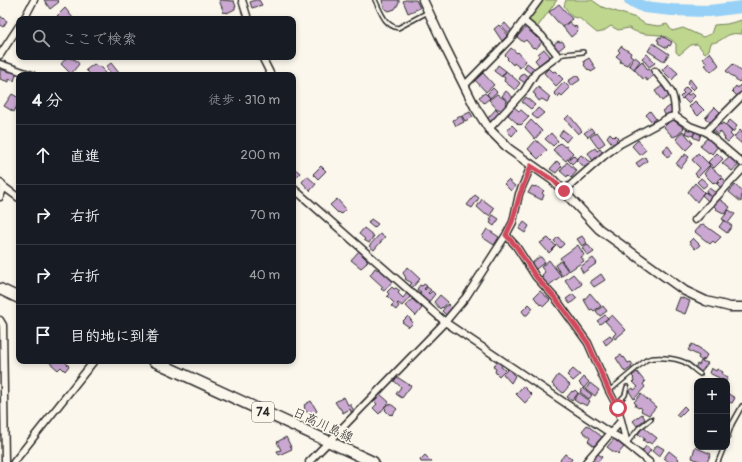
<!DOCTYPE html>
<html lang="ja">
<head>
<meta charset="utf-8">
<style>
  body { margin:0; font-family:Pangolin,"Klee One",sans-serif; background:#20242c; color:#f1f3f6 }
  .controls { position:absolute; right:12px; bottom:12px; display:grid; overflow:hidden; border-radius:8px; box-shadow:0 2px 6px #0003 }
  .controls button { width:36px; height:36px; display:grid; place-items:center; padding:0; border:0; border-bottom:1px solid #363941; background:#171b24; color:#f1f3f6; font:20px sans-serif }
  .stop { position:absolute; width:12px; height:12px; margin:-9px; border:3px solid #d1495b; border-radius:50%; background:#fff }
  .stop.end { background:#d1495b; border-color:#fff; box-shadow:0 1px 4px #0008 }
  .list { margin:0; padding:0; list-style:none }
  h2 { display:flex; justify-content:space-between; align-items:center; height:52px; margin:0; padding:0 16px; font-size:17px }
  h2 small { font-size:13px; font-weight:400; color:#9ea1a6 }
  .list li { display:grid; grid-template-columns:26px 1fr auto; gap:12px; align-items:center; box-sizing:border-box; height:60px; padding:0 16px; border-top:1px solid #363941 }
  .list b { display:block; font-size:15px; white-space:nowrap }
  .list em { font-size:13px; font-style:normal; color:#9ea1a6 }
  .icon { flex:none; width:22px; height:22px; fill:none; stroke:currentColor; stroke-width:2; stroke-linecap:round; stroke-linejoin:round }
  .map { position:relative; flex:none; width:742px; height:462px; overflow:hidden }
  .search { position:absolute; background:#171b24; box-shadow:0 2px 6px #0003; left:16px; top:16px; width:280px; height:44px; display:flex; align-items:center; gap:10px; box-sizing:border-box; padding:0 14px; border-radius:8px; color:#9ea1a6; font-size:15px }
  .panel { position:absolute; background:#171b24; box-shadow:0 2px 6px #0003; left:16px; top:72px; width:280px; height:292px; border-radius:8px }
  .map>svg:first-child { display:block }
</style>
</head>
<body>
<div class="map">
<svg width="742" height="462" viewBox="0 0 742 462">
  <rect width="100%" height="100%" fill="#fbf7ec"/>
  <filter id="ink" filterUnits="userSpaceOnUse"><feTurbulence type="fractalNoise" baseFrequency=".025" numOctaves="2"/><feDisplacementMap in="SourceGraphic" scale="8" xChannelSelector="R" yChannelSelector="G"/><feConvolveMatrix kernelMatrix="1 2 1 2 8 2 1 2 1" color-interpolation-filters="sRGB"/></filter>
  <g filter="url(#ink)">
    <!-- green -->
    <path fill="#bed68d" stroke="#74805c" d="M541,0h16l-21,29 -10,-9z
      M566,0h26l10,7 34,11 9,6 14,2 8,-2 5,7 11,-3 20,9 8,-3 3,-9 13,-1 15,-4v14c-3,0 -7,-1 -10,0 -9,2 -10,8 -21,9l-2,7 -4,3c-4,-3 -5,-7 -8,-9l-6,1 -12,10 -3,-3v-8c-15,-16 -30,-4 -47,-16l-11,2 -7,-4 -9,6 -5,1 -18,-15 -7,-1 -8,-11z"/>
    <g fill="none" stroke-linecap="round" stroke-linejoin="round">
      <!-- river -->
      <path stroke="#96d0f6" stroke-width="12" d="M630,0l14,7 28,3 37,1 33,-4"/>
    </g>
    <!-- building -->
    <path fill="#caa8d2" stroke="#2b2b2b" d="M44,0h13l2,2 -9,7z
      M219,0l15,1 2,6h-1v2l-8,4v-1l-3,1z
      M255,0h4l3,5 -10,3 -2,-6z
      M382,0h17v3l-4,6 -6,2 -5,-3z
      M405,0h11l4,8 -12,5 -5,-12z
      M559,4l13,15 -10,8 -13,-15z
      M65,8l8,10 -1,1h-11l-4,-3z
      M0,16l7,5 -4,6 -3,-2z
      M569,22l6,5 1,-1 2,5 -7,6 -8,-10z
      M505,23l7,8 -3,3 -7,-8z
      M499,25l9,10 -6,6 -8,-12z
      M526,27l11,11 2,-2 2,3 -1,1 2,2 -6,7 -2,-2 -1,1 -7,-8 -3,2 -6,-5z
      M662,36l10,6 -2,4 -2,-1 -1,3 -9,-5 1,-2 -2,-1 2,-3 2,1z
      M558,41l2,1 2,-1 3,4 -7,6 -5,-6z
      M653,43l16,11 -5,7 -16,-10z
      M621,46l10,7 -1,2 3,2 -6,8 -7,-3 1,-2 -5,-4 4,-4 -2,-2z
      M511,48l6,5 1,-1 8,9 -6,7 -6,-5 -1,2 -6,-6 1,-1 -3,-3z
      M544,49l6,7 -11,9 -4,-5 4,-4 -1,-2z
      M710,52l9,13 -8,7 -6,-7 2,-1 -4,-6z
      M647,54l8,9 -6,4 -7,-9z
      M67,57l9,3 3,4 -8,10 -10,-10z
      M635,57l5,4 -6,8 -5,-4z
      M589,58l7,11 -5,3 -2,-3 -1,1 -4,-5 1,-1 -1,-3z
      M642,61l6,9 1,-1 5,6 -7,6 -2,-3 -2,1 -9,-10z
      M111,63l8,10 -2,2h-5l-6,-8z
      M527,63l8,6 -3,4h-2l-6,-5z
      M94,64l4,3 2,-1 4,4 -1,1 3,3 -1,1h-14l-5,-5z
      M668,64l10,9 -6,7 -10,-10z
      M733,64l9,8v7l-3,3 -13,-11z
      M498,65l8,6 -4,6 -8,-6z
      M549,68l4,4 2,-1 8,8 -7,7 -12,-13z
      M0,69l10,3 1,-2 6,2 -3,9 -5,-2v3l-9,-3z
      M506,71l14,12 -5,7 -11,-9 1,-3 -3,-2z
      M483,73l11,12 -8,7 -11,-12z
      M523,73l6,4 -4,6 -6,-4z
      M577,75l3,5 -9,6 -3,-5z
      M690,79l6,8 -3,3 -6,-6z
      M564,82l6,6 -8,8 -2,-2 -2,3 -4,-4z
      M740,85l2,2v5l-5,4 -5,-5 4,-5 2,2z
      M662,86l7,10 -7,5 -7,-10z
      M538,87l12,10 -3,5 -5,-3 -3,2 -4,-5 1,-1 -3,-2z
      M686,87l4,4 -8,8 -2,-2 4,-4 -2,-2z
      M493,88l4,4 -7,6 -3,-4z
      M506,91l9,8 -5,4 -8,-7z
      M485,93l5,5 -6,5 -5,-6z
      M692,93l3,3 -7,7 -5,-5 4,-4 2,1z
      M12,94l7,4 -1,3 1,1 -5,10 -10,-6z
      M497,94l10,7 -2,3 2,2 -6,5 -2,-2h-2l-8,-9z
      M526,97l9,8 -4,4 -9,-7z
      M695,101l9,9 -6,6 -9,-9z
      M670,106l3,5 -7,5 -3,-5z
      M514,107l5,4 2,-1 8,7 -8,8 -1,-1 -1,1 -11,-10 2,-3h-1z
      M715,107l5,5 -9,11 -6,-5z
      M538,108l6,5 -7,6 -5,-4z
      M496,109l5,5 -9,9 -5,-4z
      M650,111l6,8 -4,3 -6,-7z
      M470,112l3,5 -8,4 -3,-5z
      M569,115l13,16 -4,3 -13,-15z
      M461,116l3,6 -8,4 -3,-6z
      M672,119l12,9 -6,7 -5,2 -9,-10z
      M531,120l11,11 -7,8 -10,-12z
      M730,120l7,6 -4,6 -8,-7z
      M717,122l4,3 2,-2 9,9 -2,2 3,3 -5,5 -4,-3 1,-1 -5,-7 -2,4 -7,-6z
      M512,125l5,5 -5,6 -5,-5z
      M591,128l3,4 -6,5 -4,-4z
      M687,128l8,3 -2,5 -8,-3z
      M563,130l8,6 -5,6 -7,-7z
      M740,130l2,2v12l-8,-7z
      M683,131l10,12 -7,7 -10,-11z
      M695,131l6,3 -2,6 -6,-3z
      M597,132l8,11 -7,5 -8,-11z
      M551,133l7,8 -5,5 -8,-7z
      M610,133l4,4 2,-2 2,3 -2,2 3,2 -5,4 -7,-9z
      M707,138l11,8 -6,8 -2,-2 -1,1 -9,-7z
      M536,140l11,10 -9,9 -10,-10z
      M638,140l8,10 -6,5 -8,-9z
      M560,143l5,4 1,-1 7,7 -7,8 -13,-11z
      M668,146l5,7 -6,4 -4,-7z
      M595,148l2,3 3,-2 3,4 -10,8 -5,-8z
      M698,153l12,12 -12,12 -3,-3 5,-6 -8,-8z
      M717,153l6,6 -9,9 -6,-6z
      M685,154l4,3 -8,11 -5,-4 6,-8 2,1z
      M573,155l4,4 -5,5 -4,-4z
      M581,155l10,7 -5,6 -10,-8z
      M645,157l2,4 -8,6 -3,-4z
      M729,157l10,8 -7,6 -10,-8z
      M557,161l5,5 -6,7 -6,-4z
      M567,162l10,9 -6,7 -3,-3 -1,2 -7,-6z
      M321,166l5,5 -8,8 -5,-5z
      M710,166l12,11 -6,6 -2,-1 -1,1 -9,-9z
      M295,169l5,4 -7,8 1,-8 -1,-2z
      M307,176l9,8 -6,7 -8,-9z
      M701,178l7,6 -5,4 -6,-6z
      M723,178l3,4 -5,6 -4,-4z
      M508,180l7,6 -4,5 -7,-7z
      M695,183l9,9 -7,10 -9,-10z
      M735,185l7,6 -1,11 -12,-10z
      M532,186l3,1 1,-1 8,5 -2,2 2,2 -2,5 -14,-7z
      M709,188l7,5 -4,5 -6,-6z
      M705,192l6,5 -3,4 -6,-6z
      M475,195l4,3 -7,10 -5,-3z
      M718,198l12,9 -5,7 -9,-5v-1l-3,-3z
      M337,199l9,10 -5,5 -2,-2 -1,1 -8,-8z
      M482,199l12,9 -4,8 -4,-3 -1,1 -8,-7z
      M729,210l6,4 -7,9 -6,-4z
      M493,215l6,4 -5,7 -4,-3 2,-3 -2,-1z
      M371,219l7,5 -4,4 -6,-5z
      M724,220l8,6 -5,7 -8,-6z
      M524,222l5,4 -4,7 -6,-4z
      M703,224l18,13 -6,6 -2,-2 -3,3 -15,-12 6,-7z
      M364,228l10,8 -5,7 -5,-3 1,-1 -6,-5z
      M487,229l12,8 -5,8 -12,-8z
      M380,234l5,3 -11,13 -5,-4z
      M582,236l5,7 -5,3 -5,-7z
      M558,237l6,7 -4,4 -6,-7z
      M548,238l8,8 -7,7 -9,-10z
      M693,238l7,7 -5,4 -6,-7z
      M587,244l7,8 -6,4 -6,-8z
      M578,245l6,10 -3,2 3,4 -15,10 -9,-13z
      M359,251l4,3 -1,1 6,6 -2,1 1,1 -6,5 -10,-8z
      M539,257h2l4,5 -9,7 -5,-5z
      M593,258l4,5 -14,10 -3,-6z
      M549,260l12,16 -13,10 -6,-8 1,-1 -1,-2 3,-3 -4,-5z
      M561,261l7,10 -6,5 -7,-11z
      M407,267l13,12 -9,10 -2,-3 3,-3 -7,-4 1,-1 -3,-5z
      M375,268l3,2 1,-1 14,12 -9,10 -3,-2 2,-2 -13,-12z
      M573,274l9,10 -9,7 -8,-11z
      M601,274l4,6 -11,7 -4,-5z
      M424,284l3,2 -3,3 1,1 2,-3 4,3 -3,3 1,1 3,-3 3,3 -7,9 -10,-8 3,-3 -4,-3 3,-4 2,1z
      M392,287l2,2 2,-1 4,3 -2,2 5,5 4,-5 4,3 -9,10 -4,-3 -1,1 2,2 -3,4 -5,-4 3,-3 -7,-7 2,-2 -2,-2z
      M540,291l10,9 -6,6 -3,-2 -1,1 -6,-8z
      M590,293l11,13 -7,5 -2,-2 -2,1 -6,-10z
      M573,294l4,4 -7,6 -4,-5z
      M440,295l8,7 -5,6 -1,-1 -2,2 -6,-7z
      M680,297l10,4 -5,13 -10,-4z
      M412,299l10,9 -6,8 -10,-10z
      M448,304l4,4 -6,7 -4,-4z
      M529,304l4,4 -6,7h-2l-3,-4z
      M603,306l4,5 -7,5 -4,-5z
      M605,315l3,3 -8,6 -3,-3z
      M612,315l14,15 -11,9 -2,-3 3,-3 -11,-12z
      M408,316l5,7 -4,4 -7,-5z
      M610,335l3,4 -7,6 -3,-5z
      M692,344l9,5v1l6,5 -3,5 -1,-1 -1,2 -4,-3 1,-2 -11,-6z
      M621,355l2,3 1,-1 4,6 3,-1 2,3 -2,1 1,1 -7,5 -9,-14z
      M50,361h14l5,5 -4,5 -4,-4 -3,3 -9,-8z
      M498,361l4,4 -1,2 4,3 -6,6 -4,-4 1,-3 -3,-2z
      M701,361l7,2 -7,9 -6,-3 2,-5 2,1z
      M711,368l5,3 1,-2 6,3 -1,2 6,3 -2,4 -17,-8z
      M508,369l7,7 -4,7 -8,-9z
      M573,369l7,6 -7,6 -6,-6z
      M637,372l8,10 -2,2 2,3 -11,12 -5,-8 4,-3 1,2 4,-3 -5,-5 1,-1 -1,-2 1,-1 -2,-2z
      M558,375l12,10 -7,8 -11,-9z
      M397,377l14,9 -9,12 -6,-4 5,-7 -7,-6z
      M584,377l5,5 -5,6 -5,-5z
      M590,383l9,7 -4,6 -9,-7z
      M523,386l9,9 -7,8 -9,-9z
      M583,388l9,7 -3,4 -9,-7z
      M575,390l3,3 -6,8 -5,-4 5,-6 1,1z
      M579,393l11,8 -3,5 -6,-3 -1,1 -6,-4z
      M727,393l8,5 -3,5 -5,-1z
      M380,394l9,8 -10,12 -6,-6 4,-4 -3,-3z
      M641,394l15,13 -7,8 -8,-4 1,-2 -2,-2 -1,1 -4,-2 1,-2 -2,-2z
      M344,397l4,8 2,-1 4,7 -3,1 -1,-3 -7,4 -3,-5h-1l-4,-6z
      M311,401l6,10 -7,5 -6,-8 1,-1 -1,-2z
      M388,404l2,1 1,-1 6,5 -5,6 -1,-1 -1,1 -5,-5 1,-1 -2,-2z
      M684,406l3,3 -8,8 -3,-2z
      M642,414l3,5 -8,7 -4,-5z
      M587,425l15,12 -8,9 -6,-5 2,-3 -8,-7z
      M643,427l14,11 -5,6 -4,-2 -1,1 -4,-3 2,-1 -7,-5z
      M286,437l6,12 -13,6 -2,-4 4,-1 -4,-8z
      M614,439l10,8 -6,7 -2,-2 -1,1 -8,-6z
      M657,445l7,4 -5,8 -7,-6z
      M646,446l5,4 -5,6 -5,-3z
      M695,447l16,7 -4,8h-5l-10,-4z
      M669,451l10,8 -2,3h-8l-5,-4z
      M597,453l5,4 -4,5h-8z
      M565,454l7,5 -2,3h-8l-2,-2z
      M425,455l7,7h-11l-1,-2z"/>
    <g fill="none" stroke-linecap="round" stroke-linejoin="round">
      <!-- service casing -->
      <g stroke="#2b2b2b" stroke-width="6">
        <path id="service" d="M375,0c6,12 9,25 23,28l30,-16
          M558,56l6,-2 19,-2
          M609,391l37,-31c9,-4 29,-2 38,2 6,3 11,9 16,12
          M616,405l9,-10 2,-8
          M727,438l5,-14 10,-18
          M627,443l12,-15 12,-9
          M718,462l6,-15"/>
      </g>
      <!-- minor casing -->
      <g stroke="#2b2b2b" stroke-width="9">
        <path id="minor" d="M242,0l6,19
          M24,19l10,-19
          M0,55l19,-29
          M262,57l9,18
          M0,64l32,11
          M655,71c15,19 20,20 20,45
          M464,86l46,-47 29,-39
          M489,129l35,-38 12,-19 22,-16 -16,-20 -18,-15
          M706,132l36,-36
          M0,182l4,5 15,11
          M293,188l152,134 141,95 24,16 8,4 31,25
          M564,191l41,-36 15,-11 50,-27 5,-1 15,10 16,6 36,31
          M0,197l4,-10
          M695,220l47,-50
          M506,235l10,11 20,31 20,22 32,44 21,48 9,17 9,36
          M0,320l3,5 2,137
          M14,462l80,-101
          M309,462l136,-140 21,-25 40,-62 7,-13 6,-28 12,-28
          M586,462l35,-41"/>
      </g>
      <!-- tertiary casing -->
      <g stroke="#2b2b2b" stroke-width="11">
        <path id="tertiary" d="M423,0l19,41 33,66 14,22 20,20 44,31 46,49 86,62 21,10 24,6h12"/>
      </g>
      <!-- primary casing -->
      <g stroke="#2b2b2b" stroke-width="13">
        <path id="primary" d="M0,289l19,9
          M154,361l219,101"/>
      </g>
      <!-- service -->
      <use href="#service" stroke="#fbf7ec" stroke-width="3"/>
      <!-- minor -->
      <use href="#minor" stroke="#fbf7ec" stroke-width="6"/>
      <!-- tertiary -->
      <use href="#tertiary" stroke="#fbf7ec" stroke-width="8"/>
      <!-- primary -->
      <use href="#primary" stroke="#fbf7ec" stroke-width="10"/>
    </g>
  </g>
  <g fill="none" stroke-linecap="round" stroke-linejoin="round" filter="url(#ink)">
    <!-- route -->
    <path stroke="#d1495b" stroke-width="5" d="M564,191l-11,-11 -22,-14 -11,28 -8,28 -6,13 10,11 20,31 20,22 32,44 21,48 9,17"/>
  </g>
  <g text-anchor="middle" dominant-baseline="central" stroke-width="3.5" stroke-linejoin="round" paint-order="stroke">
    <!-- shield labels -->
    <rect fill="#fbf7ec" stroke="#696865" stroke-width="1" x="252" y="402" width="22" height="20" rx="3"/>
    <g font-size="12" font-weight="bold" fill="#2b2b2b">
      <text x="263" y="412">74</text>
    </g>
    <!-- street labels -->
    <g font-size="13" fill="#2b2b2b" stroke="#fbf7ec">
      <text transform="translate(323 425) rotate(25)">日高川島線</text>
    </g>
  </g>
</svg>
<div class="controls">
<button>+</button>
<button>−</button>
</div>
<div class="stop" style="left:618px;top:408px"></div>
<div class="stop end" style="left:564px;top:191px"></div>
<div class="search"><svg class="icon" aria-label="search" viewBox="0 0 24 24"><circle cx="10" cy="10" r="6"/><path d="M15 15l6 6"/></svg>ここで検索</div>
<section class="panel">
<h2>4 分<small>徒歩 · 310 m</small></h2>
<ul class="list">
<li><svg class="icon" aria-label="ahead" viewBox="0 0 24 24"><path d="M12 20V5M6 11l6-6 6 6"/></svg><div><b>直進</b></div><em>200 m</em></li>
<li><svg class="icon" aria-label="right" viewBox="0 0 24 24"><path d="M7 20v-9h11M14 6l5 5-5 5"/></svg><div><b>右折</b></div><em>70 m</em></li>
<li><svg class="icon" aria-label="right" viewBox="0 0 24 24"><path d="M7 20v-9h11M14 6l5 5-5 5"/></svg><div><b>右折</b></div><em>40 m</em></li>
<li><svg class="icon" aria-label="arrive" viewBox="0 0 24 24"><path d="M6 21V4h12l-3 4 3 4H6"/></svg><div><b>目的地に到着</b></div></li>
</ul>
</section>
</div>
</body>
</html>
